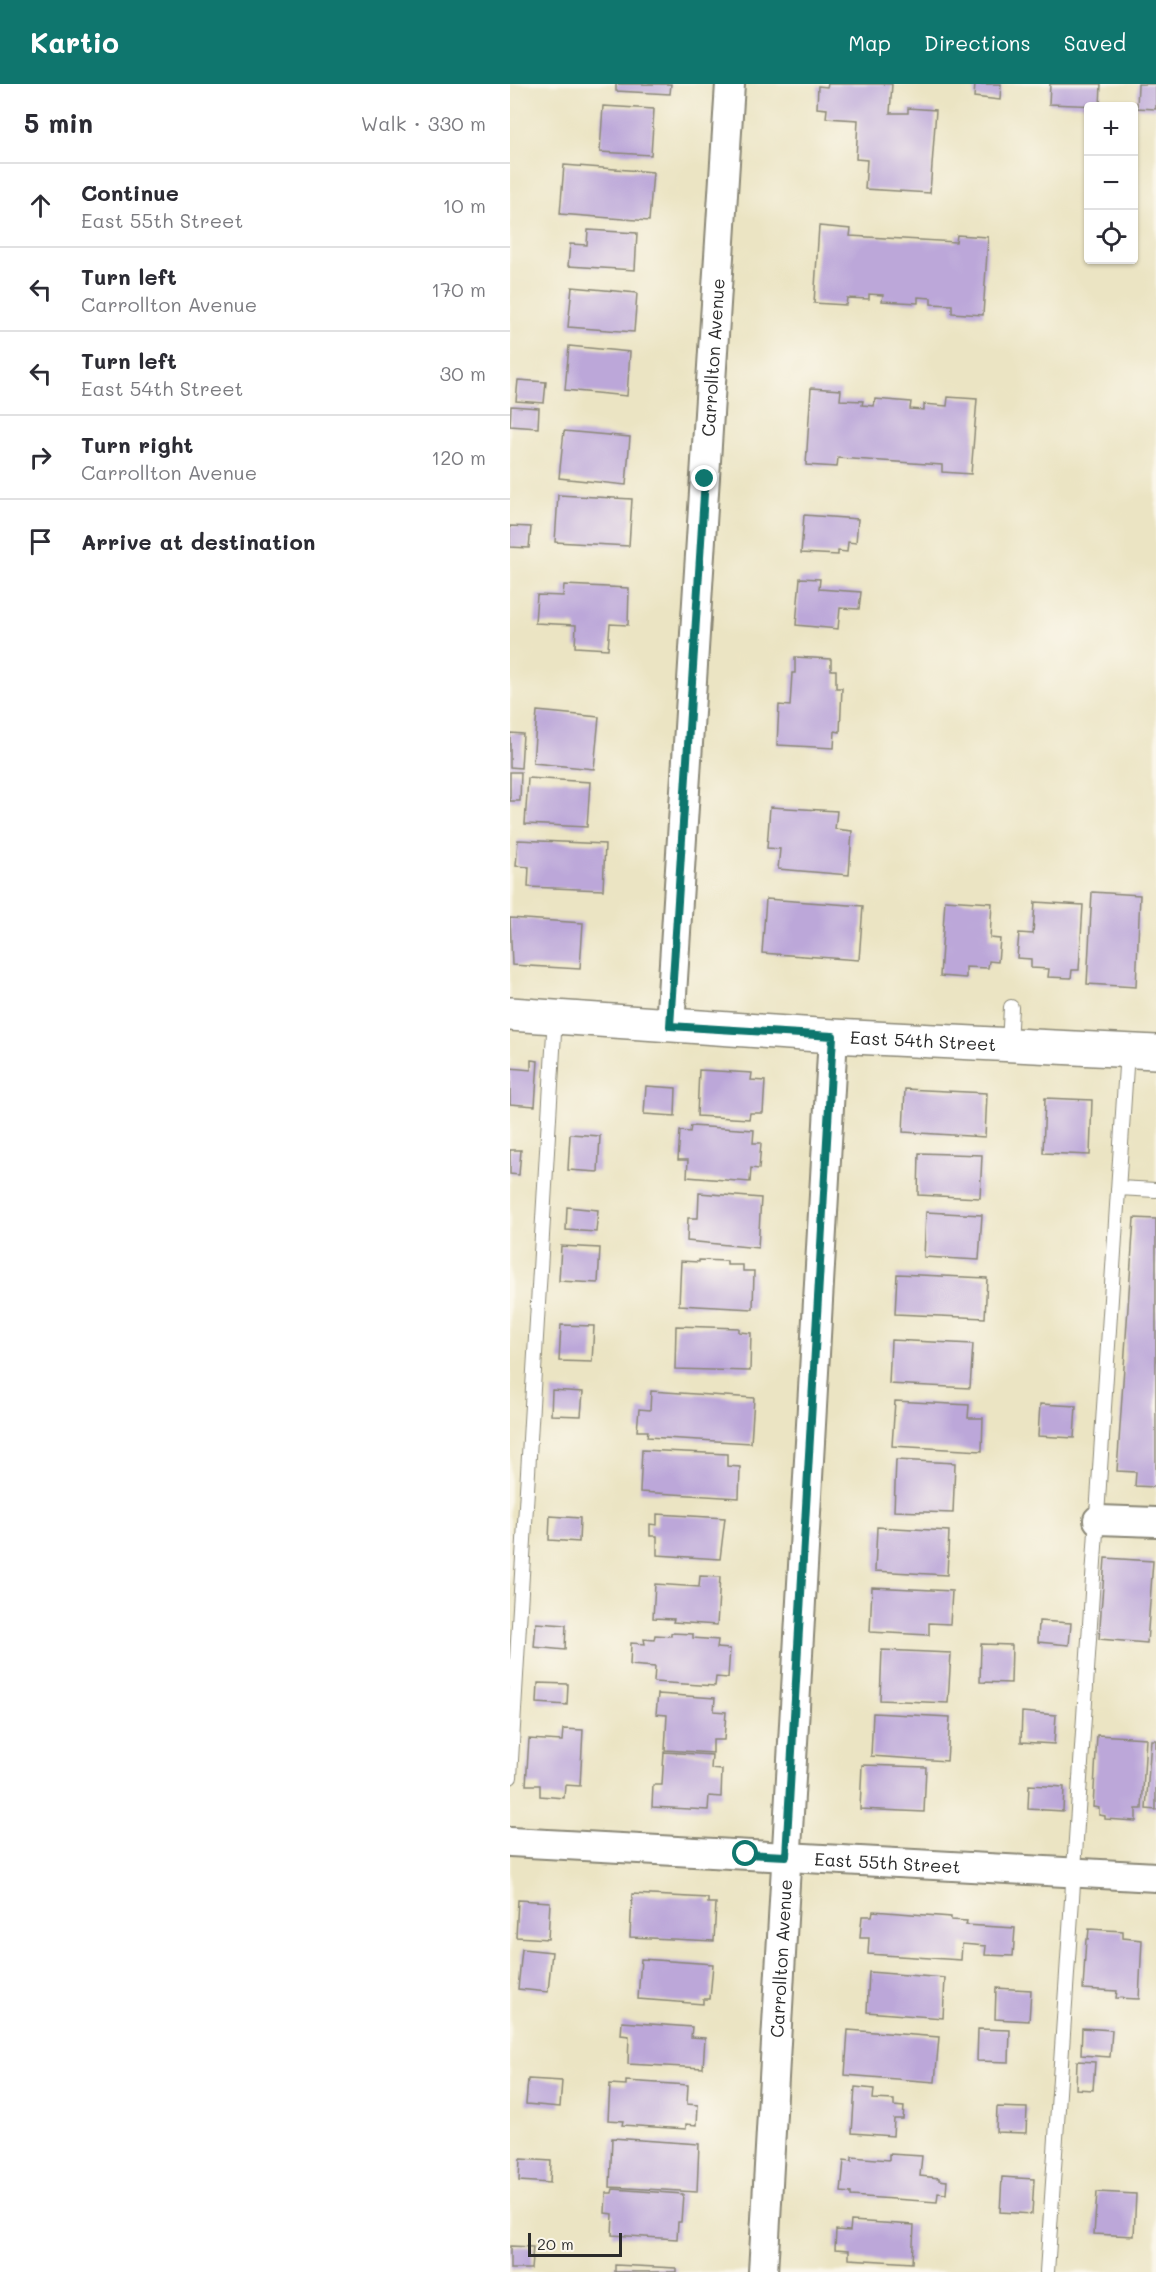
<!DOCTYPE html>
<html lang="en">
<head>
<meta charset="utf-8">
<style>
  body { margin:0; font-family:Mali,sans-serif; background:#f2f2f3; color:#2b2b33 }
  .controls { position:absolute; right:18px; top:18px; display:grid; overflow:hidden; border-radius:6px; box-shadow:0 2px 4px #0004 }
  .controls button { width:54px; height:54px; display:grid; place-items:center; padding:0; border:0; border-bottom:2px solid #e1e1e2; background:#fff; color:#2b2b33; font:30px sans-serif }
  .scale { position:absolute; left:18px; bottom:15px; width:94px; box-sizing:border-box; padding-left:6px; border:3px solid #2b2b2b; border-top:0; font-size:16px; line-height:21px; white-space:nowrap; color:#2b2b2b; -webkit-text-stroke:4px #fbf7ec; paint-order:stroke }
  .stop { position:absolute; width:18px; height:18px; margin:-14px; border:4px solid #0f766e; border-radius:50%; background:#fff }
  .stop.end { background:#0f766e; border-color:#fff; box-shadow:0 2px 6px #0008 }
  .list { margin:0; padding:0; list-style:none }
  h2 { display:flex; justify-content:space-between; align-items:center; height:78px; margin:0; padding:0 24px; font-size:26px }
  h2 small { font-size:20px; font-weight:400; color:#7c7c81 }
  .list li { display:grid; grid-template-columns:39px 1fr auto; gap:18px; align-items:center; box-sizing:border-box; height:84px; padding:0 24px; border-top:2px solid #e1e1e2 }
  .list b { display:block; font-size:22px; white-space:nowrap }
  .list p { margin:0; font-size:20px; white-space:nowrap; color:#7c7c81 }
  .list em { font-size:20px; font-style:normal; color:#7c7c81 }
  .icon { flex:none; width:33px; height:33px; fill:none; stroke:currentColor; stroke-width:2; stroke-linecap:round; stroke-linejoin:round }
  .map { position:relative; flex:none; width:646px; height:2188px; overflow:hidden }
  header { display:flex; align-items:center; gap:36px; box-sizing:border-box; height:84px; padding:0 30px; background:#0f766e; color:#fff }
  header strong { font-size:28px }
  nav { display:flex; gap:33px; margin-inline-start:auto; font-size:21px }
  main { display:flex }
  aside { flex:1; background:#fff }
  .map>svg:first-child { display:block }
</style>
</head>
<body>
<header>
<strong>Kartio</strong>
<nav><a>Map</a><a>Directions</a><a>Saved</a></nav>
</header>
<main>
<aside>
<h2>5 min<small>Walk · 330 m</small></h2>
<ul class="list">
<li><svg class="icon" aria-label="ahead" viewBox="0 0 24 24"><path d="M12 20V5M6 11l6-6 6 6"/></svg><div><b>Continue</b><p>East 55th Street</p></div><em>10 m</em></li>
<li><svg class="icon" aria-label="left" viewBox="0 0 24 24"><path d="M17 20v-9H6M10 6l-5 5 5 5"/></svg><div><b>Turn left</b><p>Carrollton Avenue</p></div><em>170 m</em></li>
<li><svg class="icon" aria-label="left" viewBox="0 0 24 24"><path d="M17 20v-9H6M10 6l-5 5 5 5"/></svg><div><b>Turn left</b><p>East 54th Street</p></div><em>30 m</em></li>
<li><svg class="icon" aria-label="right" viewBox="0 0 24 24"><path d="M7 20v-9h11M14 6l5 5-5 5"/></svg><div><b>Turn right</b><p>Carrollton Avenue</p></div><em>120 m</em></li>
<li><svg class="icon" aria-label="arrive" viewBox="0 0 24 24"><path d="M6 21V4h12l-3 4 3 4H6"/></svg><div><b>Arrive at destination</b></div></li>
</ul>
</aside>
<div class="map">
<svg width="646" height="2188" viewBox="0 0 646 2188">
  <rect width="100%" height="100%" fill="#fbf7ec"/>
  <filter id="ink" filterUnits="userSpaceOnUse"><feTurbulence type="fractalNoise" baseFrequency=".0167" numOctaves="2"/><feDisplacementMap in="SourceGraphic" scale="12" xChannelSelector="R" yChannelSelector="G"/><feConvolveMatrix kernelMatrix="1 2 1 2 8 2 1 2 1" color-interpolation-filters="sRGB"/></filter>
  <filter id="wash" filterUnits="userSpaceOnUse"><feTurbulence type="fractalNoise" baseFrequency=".008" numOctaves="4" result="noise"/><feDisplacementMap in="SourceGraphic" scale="24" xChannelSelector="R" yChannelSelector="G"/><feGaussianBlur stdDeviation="1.35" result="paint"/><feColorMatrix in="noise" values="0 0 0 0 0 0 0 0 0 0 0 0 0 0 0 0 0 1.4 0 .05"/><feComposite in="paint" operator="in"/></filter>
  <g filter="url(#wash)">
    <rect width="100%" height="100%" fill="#ebe4c3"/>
    <g id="blocks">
      <!-- building -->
      <path fill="#bca7d9" d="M106,0h55l-1,10 -54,-3z
        M318,0h64l-2,29h18v-5l28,2 -6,83 -65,-4 2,-29 -11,-1 2,-39 -32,-2 1,-9 -10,-1 1,-22 9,1z
        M465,0h26l-1,16 -26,-3z
        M540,0h51l-1,22 -51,-2z
        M628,0h18v25l-19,-1z
        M93,22l51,3 -3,46 -51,-3z
        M54,81l89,7 -4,49 -89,-7z
        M309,142l32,3 -1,7 106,6 1,-7 31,2 -5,78 -31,-2v-8l-21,-1v-6l-13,-1v6l-36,-2 1,-6 -14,-1v5l-22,-1 -1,7 -32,-2z
        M78,146l49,3 -2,37 -67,-4 2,-22 17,1z
        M62,203l65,6 -3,39 -66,-5z
        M59,262l61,6 -3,44 -62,-6z
        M8,296l28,2 -2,21 -28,-2z
        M301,304l30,2 -1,10 23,1 -1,4 12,1 1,-7 36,3 -1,7 14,1v-6l23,2 1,-9 29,2 -6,75 -29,-2v-7l-104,-7 -1,9 -31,-2z
        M1,322l28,2 -1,20 -28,-2z
        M54,347l66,6 -4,48 -67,-7z
        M48,411l74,4 -3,47 -74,-4z
        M294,431l54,4 -2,24 -8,-1 -1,10 -9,-1v4l-37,-2z
        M0,442l21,1 -2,21 -19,-1z
        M290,494l20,1 -1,10 42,3 -2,17 -19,-1 -2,21 -42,-4z
        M54,501l65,3 -1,37 -18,-1 -2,25 -33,-2 1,-22 -41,-2 2,-28 26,1z
        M285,573l36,2v11h5v18h6l-2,44 -5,-1 -1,17 -57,-3 2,-40 11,1 2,-33h3z
        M27,627l62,6 -5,52 -61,-6z
        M0,649l13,1 -2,34 -11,-1z
        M0,688h11l-1,29h-10z
        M18,694l62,4 -3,45 -62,-3z
        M260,723l67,4 -2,18 17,2 -3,44 -71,-6 2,-20 -13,-1z
        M8,756l87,4 -2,46 -75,-3 1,-20 -13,-1z
        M582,808l48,3 -4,92 -49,-3z
        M256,815l97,7 -4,54 -97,-7z
        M435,816l47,3 -2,35 10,1 -2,23 -9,-1 -1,7 -22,-1v11l-26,-2z
        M525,818l48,3 -4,65h-7l-1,8 -23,-1 1,-8 -18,-1v-9l-14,-1 2,-25 14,1z
        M0,834l73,5 -3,46 -68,-4z
        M21,976l7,1 -3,45 -25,-2v-36l21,2z
        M189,986l53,3 -1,7 14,1 -2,32h-13l-1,6 -52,-3z
        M136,1002l30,2 -1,28 -31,-2z
        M395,1005l82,4 -2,44 -82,-5z
        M535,1014l47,2 -2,55 -47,-2z
        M181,1042l63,4 -1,13h8l-2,26 -8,-1 -1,14 -63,-5 1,-17h-10l2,-29 10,1z
        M60,1050l30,2 -2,36 -30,-2z
        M0,1066h11l-2,25 -9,-1z
        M409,1069l63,2 -2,43 -62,-3z
        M189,1109l62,5 -3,50 -71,-7 1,-23h10z
        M57,1123l31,3 -2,22 -30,-2z
        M416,1128l56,3 -3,45 -55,-3z
        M624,1134l22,1v268l-21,-1 1,-14 -19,-1z
        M51,1162l39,2 -2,35 -39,-2z
        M189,1176l28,1v4h16v6h11l-1,38 -74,-4 2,-44 18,1z
        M387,1190l90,4 -2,40 -90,-4z
        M51,1241l33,1 -2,36 -33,-1z
        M166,1242l63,2v4l12,1 -1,38 -75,-2z
        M381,1256l82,4 -3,44 -81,-4z
        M42,1306l31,2 -2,24 -30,-1z
        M141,1307l103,7 -3,45 -104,-6 1,-6h-11l2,-22 11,1z
        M385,1317l74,4 -1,13h15l-1,33 -90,-5z
        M530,1320l36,2 -2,32 -36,-2z
        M132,1366l85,4v12l13,1 -1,31 -99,-6z
        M386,1376l59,3 -2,50 -59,-2z
        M147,1430l68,4 -5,41 -63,-4v-19h-7v-12l7,1z
        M40,1432l30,2 -1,24 -30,-2z
        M367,1443l72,4 -2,44 -72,-4z
        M595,1474l48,3 -6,82 -48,-4z
        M190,1492l20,1 -3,48 -44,-3 1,-3 -21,-1 2,-34 44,3z
        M362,1503l80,4 -2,33 -21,-1v12l-59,-3z
        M529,1537l32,2 -2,22 -31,-3z
        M26,1539l30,2 -1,25 -31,-3z
        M161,1549l22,1v4l25,2 -1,8 13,1 -2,29 -12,-1 -1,9 -61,-4 1,-15 -25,-2 1,-22 14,1 -1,-5 10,1 1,-5 16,1z
        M471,1560l31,1 -1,38 -31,-1z
        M372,1566l69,3 -3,50 -68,-3z
        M28,1599l30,1 -1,21 -30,-2z
        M148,1610l57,4 -1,13 12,1 -2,28h-11v13l-48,-3 2,-35 -11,-1z
        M512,1628l34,3 -2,29 -33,-2z
        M363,1629l77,4 -3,44 -76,-5z
        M53,1645l20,1 -3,56 -15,-1 -1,13 -24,-2v-11h-14l3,-46 33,2z
        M587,1651l49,3 -4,71h-6v12l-31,-2v-3l-6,-1v-7l-6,-1z
        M641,1656h5v70l-10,-1z
        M154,1668l48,3 -1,14 11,1 -1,27 -12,-1 -1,14 -56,-3 1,-22h9z
        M352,1681l64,2 -2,45 -64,-3z
        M519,1701l35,2 -1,24 -35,-2z
        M122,1810l76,4v5h8l-2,38 -84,-4z
        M8,1816l32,2 -2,37 -32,-2z
        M363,1827l78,6v3l16,1 -1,4 49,3 -2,28 -28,-1 1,-9 -24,-2 -1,16 -93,-6 1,-16h-9l2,-22h10z
        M579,1845l34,2v7l19,2 -3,59 -23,-1 1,-7 -34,-2 3,-50h2z
        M12,1865l30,3 -4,40 -30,-3z
        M131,1875l72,5 -3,35h-7v5l-65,-5z
        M359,1888l76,6 -2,40 -76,-6z
        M486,1904l35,2 -2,31 -34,-2z
        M112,1938l70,5 -1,10 14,1 -2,30 -75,-4 1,-28 -8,-1z
        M572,1944l30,2 -2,27 -29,-2z
        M468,1945l32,1 -1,32 -32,-1z
        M338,1946l91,7 -4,45 -90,-7z
        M567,1977l18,1 -2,28 -17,-1z
        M18,1995l34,2 -2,26 -34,-3z
        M116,1997l62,4 -1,19 11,1 -1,20 -11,-1v5l-64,-4 1,-4 -15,-1 2,-36 16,1z
        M345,2003l19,2 -1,10 21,1v6l10,1 -1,12h-9l-1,17 -41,-3z
        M487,2023l30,1 -1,25 -30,-1z
        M102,2054l87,6 -2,48 -87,-5z
        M379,2070l33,2 -2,20 19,2v2l8,1 -1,13 -8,-1 -1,9 -86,-6v-3l-10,-1 3,-32 8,1v-4l37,3z
        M10,2075l31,2 -1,22 -31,-2z
        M492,2093l32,2 -2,35 -32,-2z
        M103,2105l70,5 -2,28h-3l-1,17 -65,-4 1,-21 -8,-1 1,-20h6z
        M587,2108l39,2 -2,42 -40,-2z
        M341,2137l63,4 -2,38 -63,-4v-9l-14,-1 1,-19 14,1z
        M0,2162l23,1 -2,22h-21z
        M105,2181l61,3v4h-61z"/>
    </g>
  </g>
  <g filter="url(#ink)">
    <use href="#blocks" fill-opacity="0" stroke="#8b8877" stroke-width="1.5"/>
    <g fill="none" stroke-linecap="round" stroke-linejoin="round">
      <!-- service casing -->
      <g stroke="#8b8877" stroke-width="16">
        <path id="service" d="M499,961l2,-38
          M608,1104l38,2
          M0,1693l45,-761
          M537,2188c26,-407 57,-814 80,-1221"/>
      </g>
      <!-- minor casing -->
      <g stroke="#8b8877" stroke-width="32">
        <g id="minor">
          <path id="s1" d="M160,942l60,-942"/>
          <path d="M588,1436l58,2"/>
          <path id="s2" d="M0,1758l646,35"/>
          <path id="s3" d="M253,2188l70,-1236"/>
        </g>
      </g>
      <!-- tertiary casing -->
      <g stroke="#8b8877" stroke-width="36">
        <g id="tertiary">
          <path id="s4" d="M0,930l323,22 323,16"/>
        </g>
      </g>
      <!-- service -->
      <use href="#service" stroke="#fff" stroke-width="14"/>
      <!-- minor -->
      <use href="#minor" stroke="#fff" stroke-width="28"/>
      <!-- tertiary -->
      <use href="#tertiary" stroke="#fff" stroke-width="33"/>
    </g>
  </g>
  <g fill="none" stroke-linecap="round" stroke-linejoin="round" filter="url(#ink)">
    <!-- route -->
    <path stroke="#0f766e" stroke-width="8" d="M195,395l-35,547 163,10 -47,820 -40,-2"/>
  </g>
  <g text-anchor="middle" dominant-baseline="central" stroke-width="4.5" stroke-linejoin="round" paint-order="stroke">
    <!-- street labels -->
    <g font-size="18" fill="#2b2b2b" stroke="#fbf7ec">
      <text stroke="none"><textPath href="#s1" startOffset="670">Carrollton Avenue</textPath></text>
      <text stroke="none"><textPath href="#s4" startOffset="414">East 54th Street</textPath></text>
      <text stroke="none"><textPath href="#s2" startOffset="378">East 55th Street</textPath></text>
      <text stroke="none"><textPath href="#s3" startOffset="314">Carrollton Avenue</textPath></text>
    </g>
  </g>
</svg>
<div class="controls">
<button>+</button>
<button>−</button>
<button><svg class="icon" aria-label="locate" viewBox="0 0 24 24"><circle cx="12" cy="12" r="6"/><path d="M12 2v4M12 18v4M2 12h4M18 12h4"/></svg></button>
</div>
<div class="scale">20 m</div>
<div class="stop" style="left:236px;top:1770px"></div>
<div class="stop end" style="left:195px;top:395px"></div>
</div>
</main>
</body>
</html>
